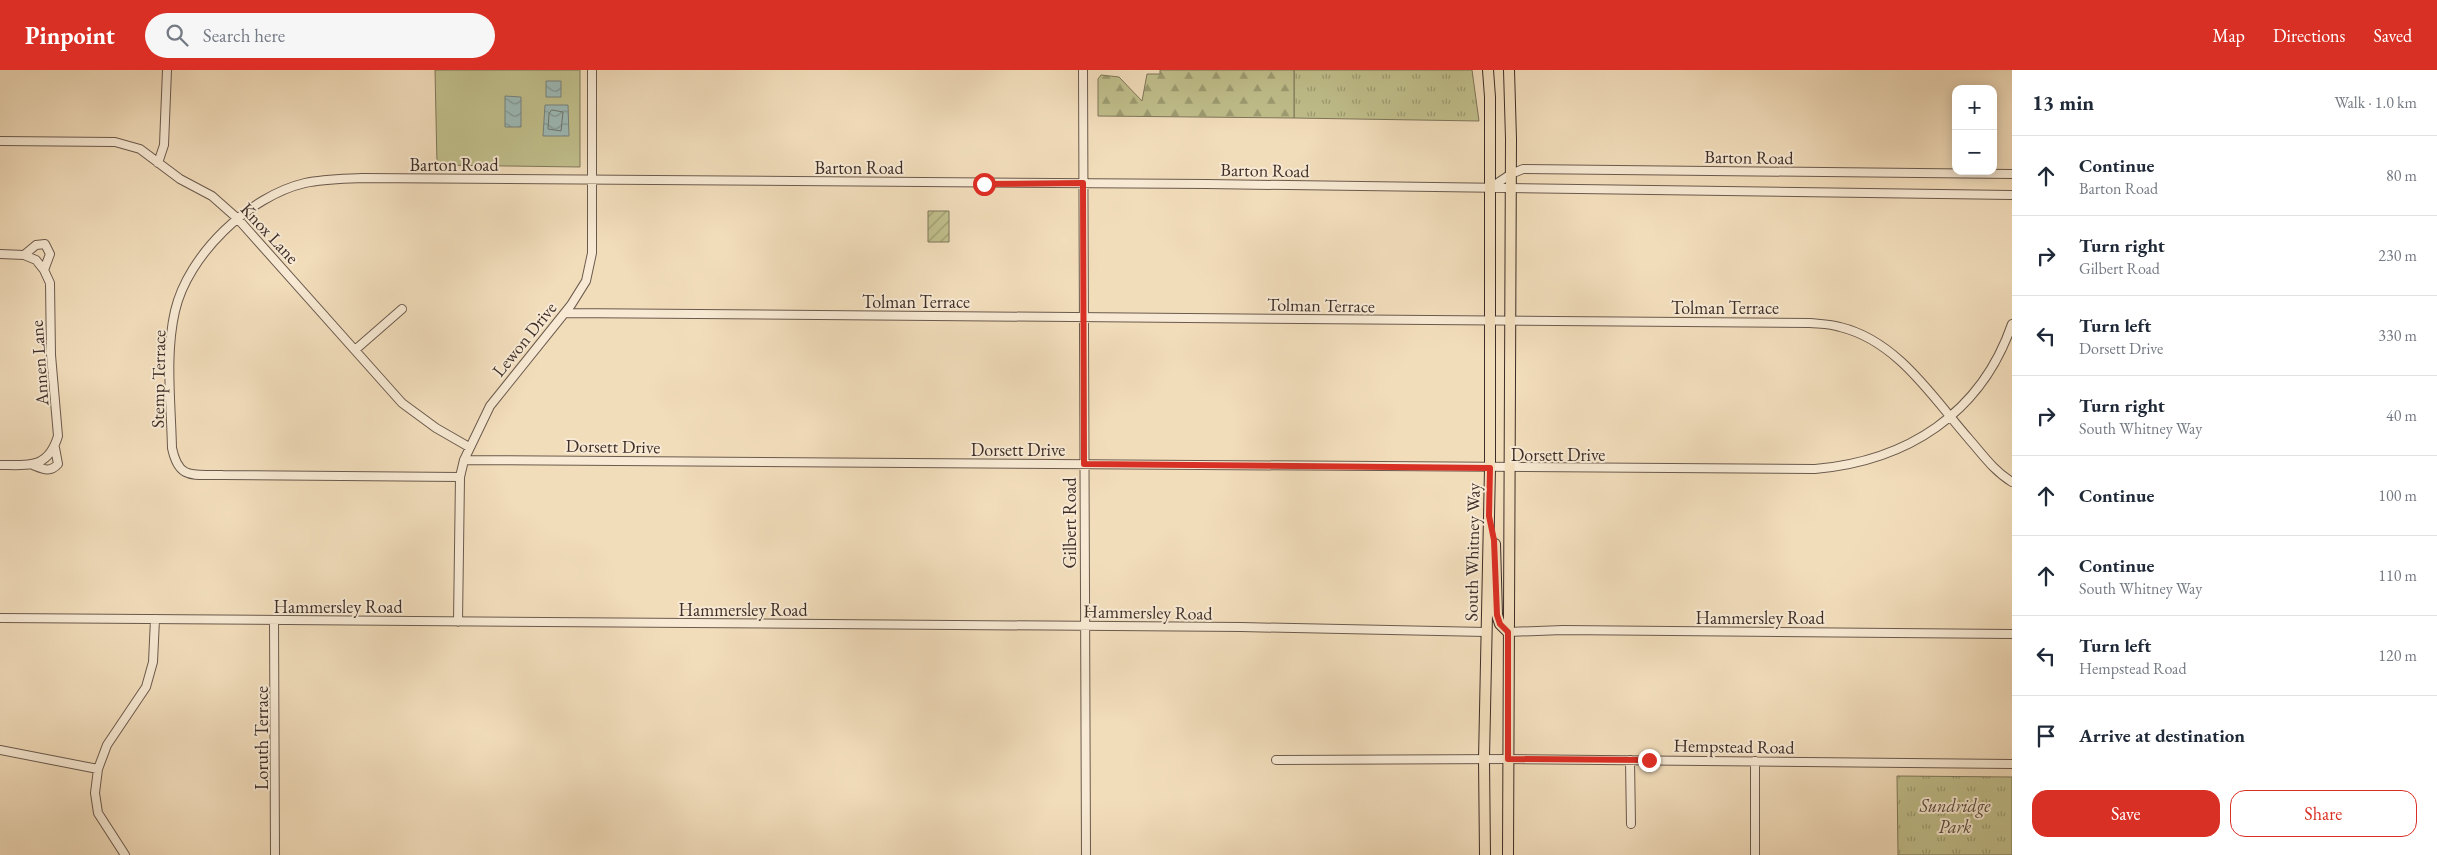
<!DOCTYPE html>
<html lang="en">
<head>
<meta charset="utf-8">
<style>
  body { margin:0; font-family:"EB Garamond",serif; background:#f6f6f7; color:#1f2937 }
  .controls { position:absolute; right:15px; top:15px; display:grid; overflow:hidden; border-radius:10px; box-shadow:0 2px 12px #0003 }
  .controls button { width:45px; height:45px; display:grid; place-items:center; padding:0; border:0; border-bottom:1px solid #e0e1e3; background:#fff; color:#1f2937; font:25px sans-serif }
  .stop { position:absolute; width:15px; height:15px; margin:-11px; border:4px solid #d93025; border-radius:50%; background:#fff }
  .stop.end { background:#d93025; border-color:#fff; box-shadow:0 1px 5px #0008 }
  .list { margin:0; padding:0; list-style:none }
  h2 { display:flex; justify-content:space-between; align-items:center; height:65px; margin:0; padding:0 20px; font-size:21px }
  h2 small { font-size:16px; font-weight:400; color:#747a83 }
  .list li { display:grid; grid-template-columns:32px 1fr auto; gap:15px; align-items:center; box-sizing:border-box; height:80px; padding:0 20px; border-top:1px solid #e0e1e3 }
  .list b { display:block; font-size:19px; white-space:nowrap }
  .list p { margin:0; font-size:16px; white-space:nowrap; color:#747a83 }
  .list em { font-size:16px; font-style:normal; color:#747a83 }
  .actions { display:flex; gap:10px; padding:15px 20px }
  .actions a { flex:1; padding:11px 0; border:1px solid #d93025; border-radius:15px; text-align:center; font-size:18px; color:#d93025 }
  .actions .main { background:#d93025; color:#fff }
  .icon { flex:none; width:28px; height:28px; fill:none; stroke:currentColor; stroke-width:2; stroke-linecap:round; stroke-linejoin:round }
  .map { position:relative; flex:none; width:2012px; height:785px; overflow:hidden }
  header { display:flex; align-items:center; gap:30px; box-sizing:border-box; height:70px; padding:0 25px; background:#d93025; color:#fff }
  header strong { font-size:24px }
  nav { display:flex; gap:28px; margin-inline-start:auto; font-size:18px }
  .search { width:350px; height:45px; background:#f6f6f7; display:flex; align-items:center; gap:12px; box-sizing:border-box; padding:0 18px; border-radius:28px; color:#747a83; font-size:19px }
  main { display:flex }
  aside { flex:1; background:#fff }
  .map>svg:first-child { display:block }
</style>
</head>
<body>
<header>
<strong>Pinpoint</strong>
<div class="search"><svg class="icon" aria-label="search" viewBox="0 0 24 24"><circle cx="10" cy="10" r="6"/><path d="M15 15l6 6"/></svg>Search here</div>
<nav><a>Map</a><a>Directions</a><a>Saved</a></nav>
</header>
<main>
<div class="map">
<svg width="2012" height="785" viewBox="0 0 2012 785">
  <defs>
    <pattern id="grass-tufts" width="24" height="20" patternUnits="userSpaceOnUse" patternTransform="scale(1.25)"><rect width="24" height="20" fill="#c0bf8c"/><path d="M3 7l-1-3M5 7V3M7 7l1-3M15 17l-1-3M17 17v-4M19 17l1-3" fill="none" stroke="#9d9c72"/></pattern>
    <pattern id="forest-firs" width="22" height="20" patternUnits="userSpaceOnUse" patternTransform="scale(1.25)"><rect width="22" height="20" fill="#c0bf8c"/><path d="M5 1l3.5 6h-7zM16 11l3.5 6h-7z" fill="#9d9c72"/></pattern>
    <pattern id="garden-furrows" width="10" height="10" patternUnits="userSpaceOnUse" patternTransform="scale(1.25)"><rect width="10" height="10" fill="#c0bf8c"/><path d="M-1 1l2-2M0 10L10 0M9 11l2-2" fill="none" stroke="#9d9c72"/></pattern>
    <pattern id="water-waves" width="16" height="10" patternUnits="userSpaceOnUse" patternTransform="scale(1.25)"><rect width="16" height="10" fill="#9dbab7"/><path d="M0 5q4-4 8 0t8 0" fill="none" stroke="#819895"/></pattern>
  </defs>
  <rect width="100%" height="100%" fill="#f2ddbb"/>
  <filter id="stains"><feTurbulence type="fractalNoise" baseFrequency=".004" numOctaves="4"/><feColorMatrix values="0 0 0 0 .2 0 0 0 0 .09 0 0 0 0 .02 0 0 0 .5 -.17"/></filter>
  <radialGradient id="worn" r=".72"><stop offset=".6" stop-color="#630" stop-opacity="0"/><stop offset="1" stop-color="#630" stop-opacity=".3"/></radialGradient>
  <!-- grass -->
  <path fill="url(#grass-tufts)" stroke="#7f765a" d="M1294,0h178l7,51 -185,-3z
    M1897,706l115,1v78h-114z"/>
  <!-- forest -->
  <path fill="url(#forest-firs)" stroke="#7f765a" d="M1160,0h134v48l-196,-2v-37l3,-4 18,2 23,24 5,-27h13z"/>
  <!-- garden -->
  <path fill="url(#garden-furrows)" stroke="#7f765a" d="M928,141h21v31h-21z"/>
  <!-- pitch -->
  <path fill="#c0bf8c" stroke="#7f765a" d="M435,0h145v97l-143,-2z"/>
  <!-- water -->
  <path fill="url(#water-waves)" stroke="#77827e" d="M546,11h15v16h-15z
    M505,26l16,1v30h-16z
    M545,35h23l1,31h-26z"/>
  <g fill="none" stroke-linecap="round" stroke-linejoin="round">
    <!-- shore -->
    <path stroke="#6e7470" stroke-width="1" d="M552,40l11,2 -2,19 -13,-2 1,-15z"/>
    <!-- minor casing -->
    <g stroke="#6b5a4d" stroke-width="10">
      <path id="minor" d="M1083,0l3,785
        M0,71l115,1 25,7 40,30 32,17 26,23 164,184 34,25 33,19
        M158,93l6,-18 3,-75
        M1490,118l21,-14 12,-5 489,5
        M0,184l24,1 12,5 8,10 6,13 1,72 7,81c-10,33 -29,29 -58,29
        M24,185l12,-10 9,-1 5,10 -6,16
        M565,243l1245,10c10,1 21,1 30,4 58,14 93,71 129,112 14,16 25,32 43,43
        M355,280l47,-41
        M464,390l1351,9c92,-8 166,-55 197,-145
        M33,395c10,4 17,8 25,-1l-3,-16
        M460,407l-237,-2c-30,-1 -44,6 -51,-27 -1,-45 -7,-94 3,-137 13,-56 74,-115 130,-128 19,-4 38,-4 57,-5l845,6 805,11
        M0,548l1241,9 245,5
        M274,550l1,235
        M458,552l2,-145 4,-17 26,-54 81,-101 15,-24 6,-28v-183
        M1508,562l55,-2 449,4
        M0,680l98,19
        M1276,690l232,-1 504,5
        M1630,690l1,64
        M125,785l-27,-42 -3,-20 3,-24 9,-24 39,-58 7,-25 2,-43
        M1755,785v-94"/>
    </g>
    <!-- major casing -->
    <g stroke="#3e2e28" stroke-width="12">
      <path id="major" d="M1495,474l2,71 3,9 8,8
        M1485,785l-1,-96 6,-291v-371l-2,-27
        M1508,785l3,-716 -2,-69"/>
    </g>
    <!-- minor -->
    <use href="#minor" stroke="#f7e9d3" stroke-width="8"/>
    <!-- major -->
    <use href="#major" stroke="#f2ddbb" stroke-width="10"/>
  </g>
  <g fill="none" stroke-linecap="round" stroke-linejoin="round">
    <!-- route -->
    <path stroke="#d93025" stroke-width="6" d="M984,114l99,-1 1,281 406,4 -1,48 5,24 3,75 3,9 8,8v127l141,1"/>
  </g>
  <g text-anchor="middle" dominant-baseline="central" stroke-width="4" stroke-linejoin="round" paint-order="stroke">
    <!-- street labels -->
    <g font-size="18" fill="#3e2e28" stroke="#f7e9d3">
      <text transform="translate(1749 87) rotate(1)">Barton Road</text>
      <text x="454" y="94">Barton Road</text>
      <text x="859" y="97">Barton Road</text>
      <text transform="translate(1265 100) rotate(1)">Barton Road</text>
      <text transform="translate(270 163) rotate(47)">Knox Lane</text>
      <text x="916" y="231">Tolman Terrace</text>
      <text transform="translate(1321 235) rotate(1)">Tolman Terrace</text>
      <text x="1725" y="237">Tolman Terrace</text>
      <text transform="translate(524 269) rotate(-51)">Lewon Drive</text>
      <text transform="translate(39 293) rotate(-94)">Annen Lane</text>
      <text transform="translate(158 309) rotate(-89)">Stemp Terrace</text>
      <text transform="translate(613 376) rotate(1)">Dorsett Drive</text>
      <text x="1018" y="379">Dorsett Drive</text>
      <text x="1558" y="384">Dorsett Drive</text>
      <text transform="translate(1069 453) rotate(-90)">Gilbert Road</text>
      <text transform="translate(1472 482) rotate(-89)">South Whitney Way</text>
      <text x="338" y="536">Hammersley Road</text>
      <text x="743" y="539">Hammersley Road</text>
      <text transform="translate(1148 542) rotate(1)">Hammersley Road</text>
      <text x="1760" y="547">Hammersley Road</text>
      <text transform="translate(261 668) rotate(-90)">Loruth Terrace</text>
      <text transform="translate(1734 676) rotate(1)">Hempstead Road</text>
    </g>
    <!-- park labels -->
    <g font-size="18" font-style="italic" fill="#584b3c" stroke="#f7e9d3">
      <text x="1955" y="735">Sundridge<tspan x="1955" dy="21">Park</tspan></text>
    </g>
  </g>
  <rect width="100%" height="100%" filter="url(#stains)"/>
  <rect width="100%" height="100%" fill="url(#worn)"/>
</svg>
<div class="controls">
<button>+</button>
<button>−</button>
</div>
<div class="stop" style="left:984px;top:114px"></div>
<div class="stop end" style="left:1649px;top:690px"></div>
</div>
<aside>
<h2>13 min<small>Walk · 1.0 km</small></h2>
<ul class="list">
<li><svg class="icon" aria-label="ahead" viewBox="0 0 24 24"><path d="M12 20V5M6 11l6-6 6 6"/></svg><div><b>Continue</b><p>Barton Road</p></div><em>80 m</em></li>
<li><svg class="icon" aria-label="right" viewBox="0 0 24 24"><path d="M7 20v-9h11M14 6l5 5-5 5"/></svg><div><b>Turn right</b><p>Gilbert Road</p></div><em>230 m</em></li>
<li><svg class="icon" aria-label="left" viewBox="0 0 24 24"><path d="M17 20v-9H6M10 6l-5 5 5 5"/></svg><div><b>Turn left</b><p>Dorsett Drive</p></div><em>330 m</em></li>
<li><svg class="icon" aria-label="right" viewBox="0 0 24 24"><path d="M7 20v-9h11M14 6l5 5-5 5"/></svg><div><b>Turn right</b><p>South Whitney Way</p></div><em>40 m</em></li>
<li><svg class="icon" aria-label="ahead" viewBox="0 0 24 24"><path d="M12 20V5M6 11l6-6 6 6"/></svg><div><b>Continue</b></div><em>100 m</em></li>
<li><svg class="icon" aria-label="ahead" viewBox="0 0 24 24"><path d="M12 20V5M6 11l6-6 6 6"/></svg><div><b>Continue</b><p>South Whitney Way</p></div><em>110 m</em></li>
<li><svg class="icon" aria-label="left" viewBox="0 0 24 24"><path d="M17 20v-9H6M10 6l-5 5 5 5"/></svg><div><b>Turn left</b><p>Hempstead Road</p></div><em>120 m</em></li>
<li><svg class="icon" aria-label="arrive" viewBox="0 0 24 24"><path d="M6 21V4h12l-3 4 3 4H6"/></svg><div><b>Arrive at destination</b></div></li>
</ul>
<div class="actions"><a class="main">Save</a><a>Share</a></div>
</aside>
</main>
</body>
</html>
